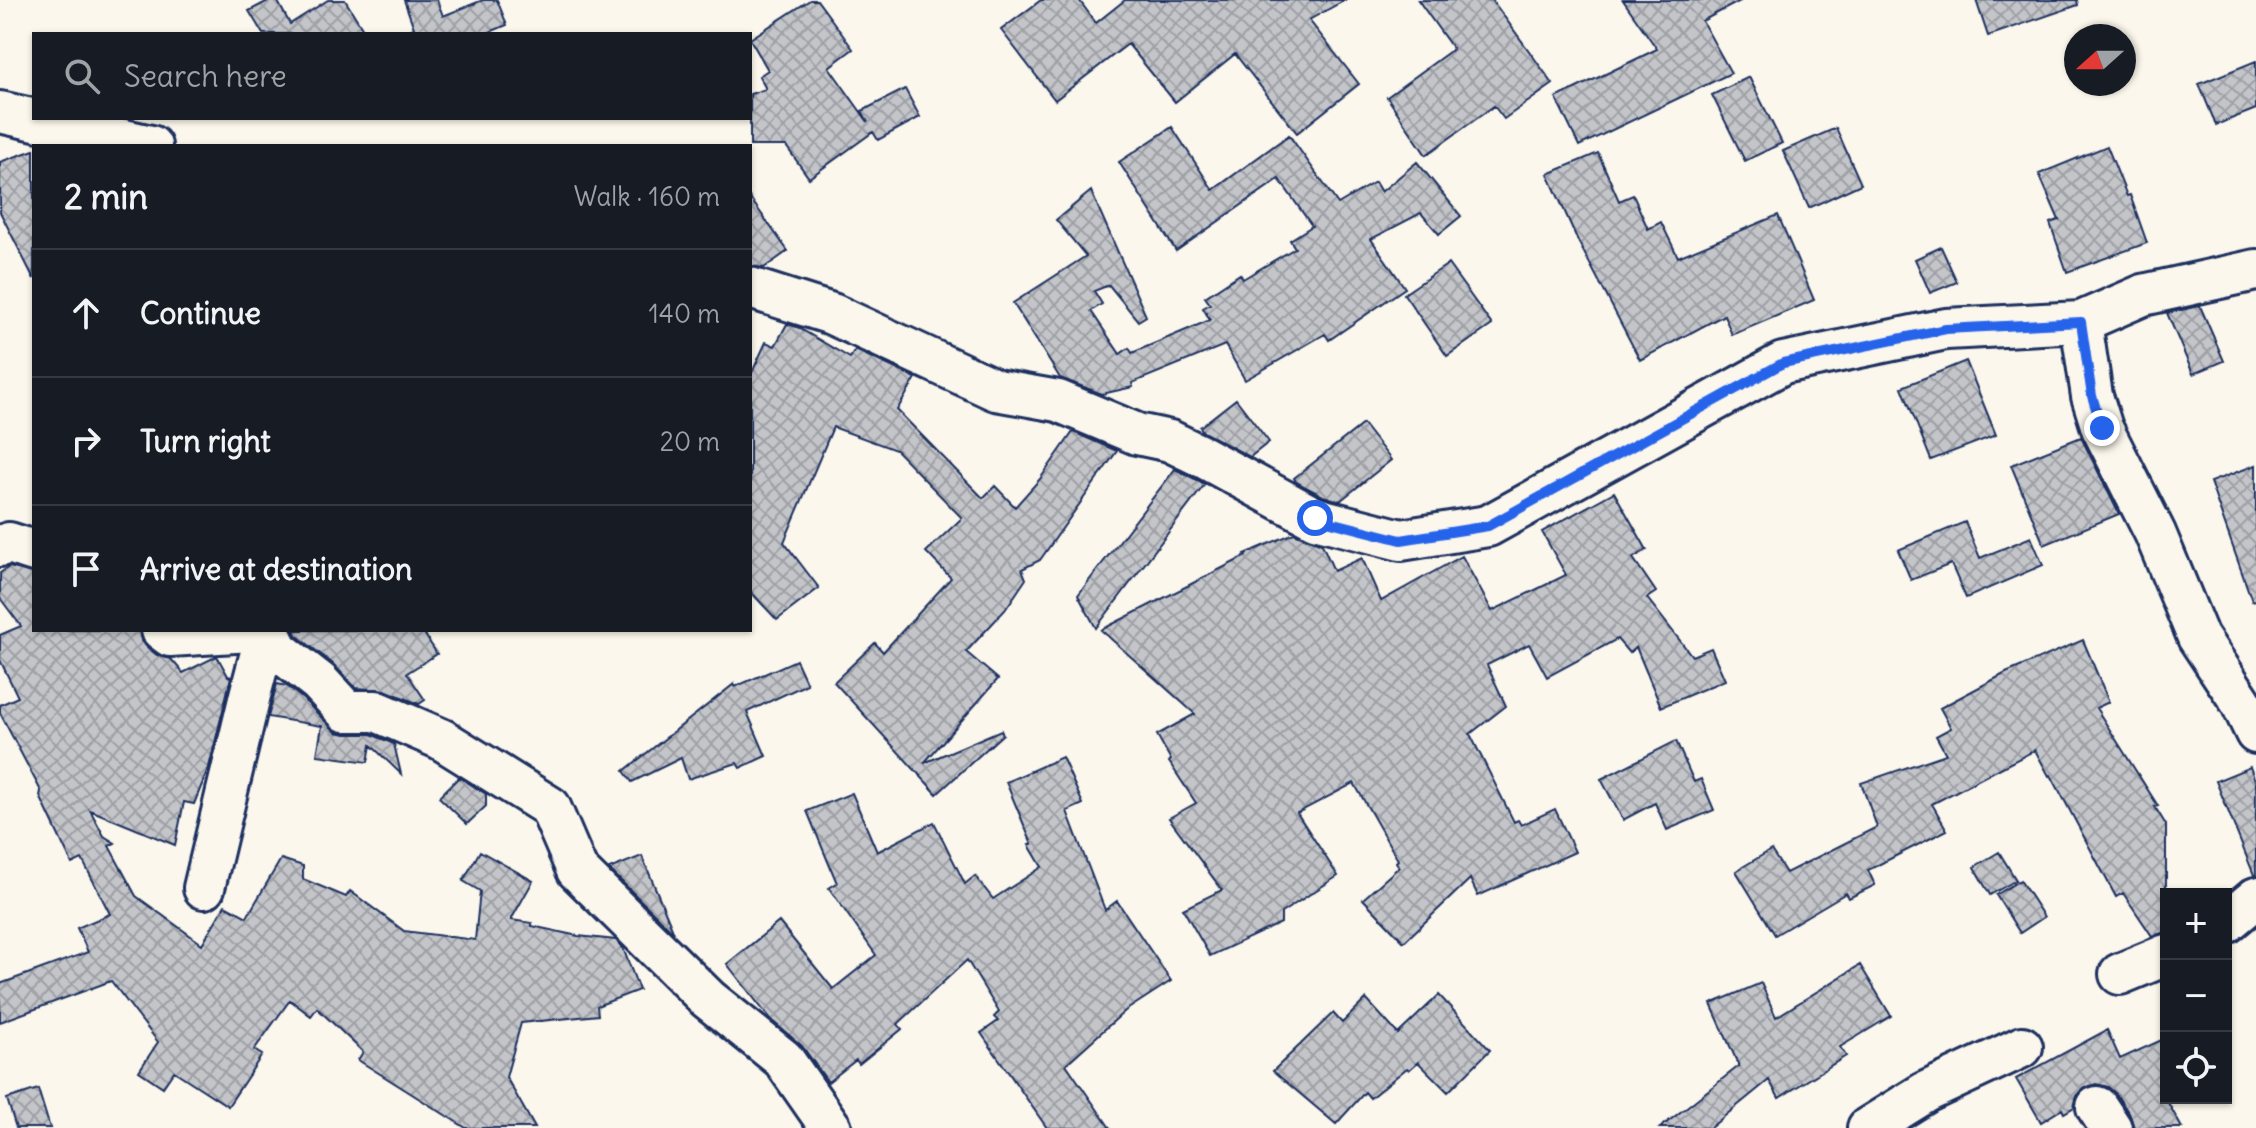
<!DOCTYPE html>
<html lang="en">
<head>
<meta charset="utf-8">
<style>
  body { margin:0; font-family:Delius,sans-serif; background:#20242c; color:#f1f3f6 }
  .controls { position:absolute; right:24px; bottom:24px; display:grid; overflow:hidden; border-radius:0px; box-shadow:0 2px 6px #0004 }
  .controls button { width:72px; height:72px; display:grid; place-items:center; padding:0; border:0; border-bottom:2px solid #363941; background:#171b24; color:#f1f3f6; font:40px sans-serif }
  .compass { position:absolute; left:2064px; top:24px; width:72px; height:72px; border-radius:50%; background:#171b24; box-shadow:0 2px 6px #0004; rotate:249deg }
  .stop { position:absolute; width:24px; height:24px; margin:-18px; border:6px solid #2563eb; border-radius:50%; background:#fff }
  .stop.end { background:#2563eb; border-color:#fff; box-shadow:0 2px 8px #0008 }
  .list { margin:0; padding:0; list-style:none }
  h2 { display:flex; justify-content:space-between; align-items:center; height:104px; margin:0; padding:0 32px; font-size:34px }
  h2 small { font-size:26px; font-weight:400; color:#9ea1a6 }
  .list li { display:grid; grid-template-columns:52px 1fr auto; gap:24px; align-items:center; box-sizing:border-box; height:128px; padding:0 32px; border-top:2px solid #363941 }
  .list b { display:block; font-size:30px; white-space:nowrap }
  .list em { font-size:26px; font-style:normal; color:#9ea1a6 }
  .icon { flex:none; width:44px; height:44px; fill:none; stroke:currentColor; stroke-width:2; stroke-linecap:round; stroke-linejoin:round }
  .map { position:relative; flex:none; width:2256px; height:1128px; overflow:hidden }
  .search { position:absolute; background:#171b24; box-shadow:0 2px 6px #0004; left:32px; top:32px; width:720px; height:88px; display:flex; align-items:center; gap:20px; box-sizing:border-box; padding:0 28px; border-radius:0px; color:#9ea1a6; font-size:30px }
  .panel { position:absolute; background:#171b24; box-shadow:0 2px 6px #0004; left:32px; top:144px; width:720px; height:488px; border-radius:0px }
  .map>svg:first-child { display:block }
</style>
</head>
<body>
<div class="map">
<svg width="2256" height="1128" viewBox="0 0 2256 1128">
  <defs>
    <pattern id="building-cross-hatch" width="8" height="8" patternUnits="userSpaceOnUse" patternTransform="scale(2)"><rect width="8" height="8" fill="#c3c5c9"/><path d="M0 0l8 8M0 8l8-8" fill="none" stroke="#9ea0a6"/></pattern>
  </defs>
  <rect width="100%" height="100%" fill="#fbf7ec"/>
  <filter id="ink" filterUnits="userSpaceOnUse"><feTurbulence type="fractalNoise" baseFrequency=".0125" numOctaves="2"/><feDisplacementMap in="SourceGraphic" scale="16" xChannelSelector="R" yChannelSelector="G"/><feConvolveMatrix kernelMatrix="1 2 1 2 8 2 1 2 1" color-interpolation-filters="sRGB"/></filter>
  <g filter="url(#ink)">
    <!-- building -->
    <path fill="url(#building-cross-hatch)" stroke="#1b2f5e" stroke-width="2" d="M270,0h7l13,24 38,-24h17l21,34h-103l-14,-23z
      M404,0h33l6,16 40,-16h14l10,25 -22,9h-83l12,-6z
      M810,0h7l36,49 -24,18 39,55 -6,-11 43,-22 15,28 -42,23 -5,-8 -64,46 -23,-32h-36v-52l16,-5 -7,-13 9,-6 -18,-31z
      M1041,0h38l17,23 29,-23h220l-36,20 50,64 -62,49 -62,-79 -60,48 -47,-58 -73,56 -54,-70z
      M1418,0h74l61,84 -49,35 -10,-13 -68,49 -39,-58 66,-48z
      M1623,0h119l-40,21 29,52 -152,73 -23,-48 101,-49z
      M1976,0h101l1,5 -90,31z
      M2256,61v48l-40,16 -17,-41z
      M1749,77l33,66 -37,18 -33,-66z
      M1172,127l41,63 76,-55 49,69 37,-22 6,10 36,-30 44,54 -22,18 -18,-21 -50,26 34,49 -76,52 -4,-6 -80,46 -20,-35 -93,38 1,4 -31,7 -42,-16 -47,-75 73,-47 -30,-36 35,-29 55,125 -8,5 -29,-36 -15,6 8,13 -11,7 29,43 9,-6 3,5 78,-33 -7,-12 7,-4 -5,-7 35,-23 3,5 52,-31 -5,-8 22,-14 -33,-47 -103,72 -57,-89z
      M1836,128l25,56 -52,24 -26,-57z
      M2107,146l20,50 3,-1 17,48 -80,29 -17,-49 9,-3 -20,-46z
      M34,150v129l-34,-67v-50z
      M1598,153l21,48 14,-6 15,34 13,-7 17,35 100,-42 36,85 -82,35 -8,-20 -84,45 -62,-119 -30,-67z
      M750,198l38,53 -24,17 -14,-2z
      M1941,247l16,35 -27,11 -15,-34z
      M1448,264l44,61 -45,31 -43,-62z
      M2200,306l24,55 -31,13 -26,-61z
      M787,324l10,3 53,31 5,-8 61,28 -19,32 86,88 12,-12 20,21 25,-28 33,-47 44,19 -77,109 -18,9 4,10 -21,31 -39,42 32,27 -74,84 77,-33 2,4 -66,60 -103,-112 41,-39 8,9 68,-74 -25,-26 36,-34 -66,-68 -63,-23 -49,115 35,46 -42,32 -27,-29v-214l16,-35 9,4z
      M1966,361l30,74 -65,25 -29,-73z
      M1236,399l33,43 -19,15 -47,-25 -3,-5z
      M1363,424l28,36 -51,41 -17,-5 -27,-14 -2,-4z
      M2081,437l38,77 -75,31 -33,-80z
      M2256,465v135l-4,1 -42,-119z
      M1175,469l30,15 -109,144 -18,-33z
      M1614,492l33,58 -14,8 23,34 -9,6 45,58 19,-8 14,32 -64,27 -25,-60 -7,6 -12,-14 -70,38 -18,-33 -42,21 19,41 -36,28 44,88 4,-2 3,5 34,-16 20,43 -97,44 -8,-17 -66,63 -41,-43 36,-32 -3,-5 2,-2 -44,-77 -57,30 41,63 -57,37v10l-71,33 -27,-47 39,-19 -53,-72 27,-15 -27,-41 2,-2 -14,-25 38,-21 -94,-84 145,-74 -1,-2 49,-21 28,11 12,27 28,-13 19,43 81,-45 30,55 74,-36 -24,-43z
      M1965,522l15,36 51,-21 12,28 -77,33 -15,-34 -40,16 -13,-30z
      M9,567l25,6v57h105l2,10 7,8 9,7 14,4 12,14 34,-17 11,20 3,1 -22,90 -15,37 -10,-2 -9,43 -85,-35 14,26 11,7 -6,3 27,50 66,48 23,-39 22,12 34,-58 22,7v13l43,18 4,-6 54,40 71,9 5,-49 -17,-10 17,-30 53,30 -22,39 21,3v3l46,10 38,4 7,8 16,42 -42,16 1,9 -77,8 -15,54 29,51h-69l-108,-68 5,-8 -46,-44 -6,8 -21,-16 -36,50 8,5 -34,51 -54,-35 -11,16 -24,-16 19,-29 -47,-61 -111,41v-38l88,-32 -11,-24 33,-14 -28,-55 -10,5 -32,-68 1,-5 -41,-78v-8l18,-8 -18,-37v-25l21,-9 -21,-28v-25z
      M294,630h128l15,24 -30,19 18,27 -6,4 -34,-14 -29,-2 -23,-24 -37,-29z
      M2083,640l26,62 -13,6 62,98 -3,1 11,18v107l-14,4 -29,-43 -7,4 -65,-122 -2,1 -14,-26 -103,54 15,26 -79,40 7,15 -26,13 -3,-5 -71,42 -39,-64 35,-21 15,23 91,-46 -16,-44 85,-29 -10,-18 15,-8 -11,-20 66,-35z
      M796,660l11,24 -60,28 19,44 -26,12 -3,-5 -49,16 -7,-21 -49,24 -8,-11 110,-87 1,3z
      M277,684l10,2 16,13 33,33 10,2h25l23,10 7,30 -30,-29 -3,17 -51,-7 5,-29 -54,-9z
      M1676,741l18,41 7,-3 13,31 -47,20 -12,-27 -32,17 -22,-41z
      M1062,757l21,47 -16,7 38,99 12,-9 54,80 -46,30 -59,53 44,64h-63l-66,-95 17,-12 -4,-4 5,-5 -32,-52 -69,64 4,5 -43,35 -3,-4 -28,22 -26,-36 -31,-26 -44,-56 52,-42 54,67 43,-34 -47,-67 8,-5 -30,-72 45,-18 25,59 57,-30 31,62 10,-8 18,23 49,-32 -13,-22 3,-1 -26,-62z
      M2250,767l6,16v93l-2,-1 -38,-94z
      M459,777l27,17v12l-19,18 -28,-27z
      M1999,852l17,28 -26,15 -16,-28z
      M642,856l32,77 -65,-64z
      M2020,880l24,37 -24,16 -24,-38z
      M1860,965l31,51 -51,31 6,9 -67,42 -10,-18 -59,48h-50l79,-62 -28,-62 50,-21 15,34z
      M1439,995l51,55 -42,42 -30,-30 -9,8 -2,-2 -37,30 -5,-6 -29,32 -63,-53 60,-58 9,10 24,-24 32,35z
      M2107,1030l13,29 46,-21v61l16,29h-48l-4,-13 -14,-21 -8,-7 -12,-3 -12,4 -7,8 -3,11 -10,6 -2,-4 -21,13 -25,-43z
      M38,1089l12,39h-34l-9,-29z"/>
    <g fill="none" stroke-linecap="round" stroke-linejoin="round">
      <!-- minor casing -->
      <g stroke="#1b2f5e" stroke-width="46">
        <path id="minor" d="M0,112l151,34
          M2256,270l-113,25 -62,27 11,74 10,32 53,105 43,104 43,65 15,31
          M750,288l82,26 164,76 62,11 79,33 33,7 33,16 112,61 86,22 87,-14 295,-163 163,-34 135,-7
          M0,546l9,-3 25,8
          M162,630l8,6 97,-6 -17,65 -46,193
          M268,630l10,20 41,32 27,29h30l65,28 109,68 27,63 131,129 75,60 48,69
          M2226,923l30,-25
          M2120,974l46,-19
          M2097,1107l14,21
          M1868,1128l58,-36 96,-45"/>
      </g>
      <!-- minor -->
      <use href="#minor" stroke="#fbf7ec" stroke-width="40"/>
    </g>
  </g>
  <g fill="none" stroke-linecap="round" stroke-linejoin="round" filter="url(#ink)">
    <!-- route -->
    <path stroke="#2563eb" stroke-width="10" d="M1315,518l86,22 87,-14 295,-163 163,-34 135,-7 11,74 10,32"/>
  </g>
</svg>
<div class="controls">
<button>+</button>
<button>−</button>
<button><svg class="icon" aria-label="locate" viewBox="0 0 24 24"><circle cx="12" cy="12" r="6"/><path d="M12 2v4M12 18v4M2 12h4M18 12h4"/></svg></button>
</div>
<svg class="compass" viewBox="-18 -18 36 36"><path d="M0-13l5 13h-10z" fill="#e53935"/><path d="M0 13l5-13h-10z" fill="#9ea1a6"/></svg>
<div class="stop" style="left:1315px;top:518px"></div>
<div class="stop end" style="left:2102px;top:428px"></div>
<div class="search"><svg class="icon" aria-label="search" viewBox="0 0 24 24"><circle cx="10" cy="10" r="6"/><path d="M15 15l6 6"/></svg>Search here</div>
<section class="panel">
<h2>2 min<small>Walk · 160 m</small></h2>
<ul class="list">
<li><svg class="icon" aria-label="ahead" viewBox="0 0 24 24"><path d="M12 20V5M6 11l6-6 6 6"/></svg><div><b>Continue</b></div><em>140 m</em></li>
<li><svg class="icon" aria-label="right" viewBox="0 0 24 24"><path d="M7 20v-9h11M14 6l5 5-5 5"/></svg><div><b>Turn right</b></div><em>20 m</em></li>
<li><svg class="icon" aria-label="arrive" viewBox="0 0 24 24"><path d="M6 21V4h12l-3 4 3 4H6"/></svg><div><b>Arrive at destination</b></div></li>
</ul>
</section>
</div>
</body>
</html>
